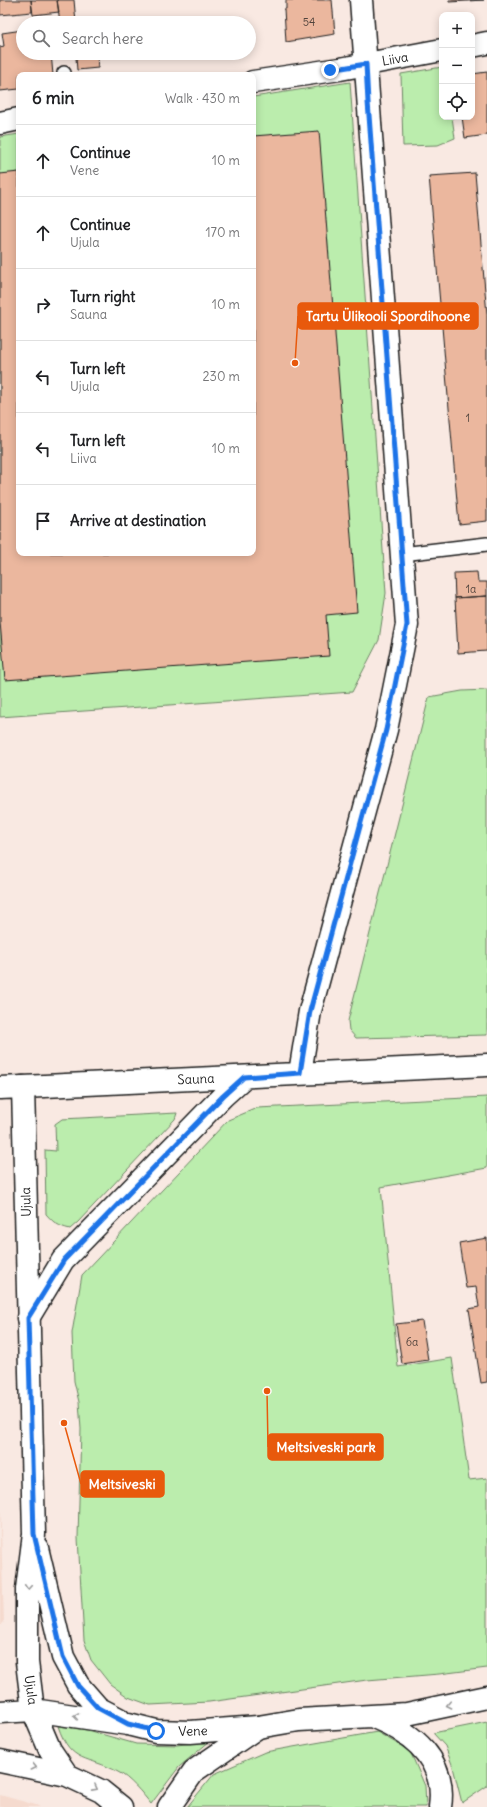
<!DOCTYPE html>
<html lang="en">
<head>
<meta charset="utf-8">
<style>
  body { margin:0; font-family:Delius,sans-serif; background:#f6f6f6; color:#202124 }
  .controls { position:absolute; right:12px; top:12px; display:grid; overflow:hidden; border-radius:8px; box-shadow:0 2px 10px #0003 }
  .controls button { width:36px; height:36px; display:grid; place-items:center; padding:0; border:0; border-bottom:1px solid #e0e0e0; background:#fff; color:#202124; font:20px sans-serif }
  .stop { position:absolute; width:12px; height:12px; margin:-9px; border:3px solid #1a73e8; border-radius:50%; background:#fff }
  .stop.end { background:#1a73e8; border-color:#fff; box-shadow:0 1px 4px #0008 }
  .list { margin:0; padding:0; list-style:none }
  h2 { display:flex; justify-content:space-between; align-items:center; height:52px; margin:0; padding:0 16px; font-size:17px }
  h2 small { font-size:13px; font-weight:400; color:#757577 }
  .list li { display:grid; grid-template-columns:26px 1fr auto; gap:12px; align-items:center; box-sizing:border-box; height:72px; padding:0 16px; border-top:1px solid #e0e0e0 }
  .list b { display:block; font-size:15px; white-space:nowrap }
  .list p { margin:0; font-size:13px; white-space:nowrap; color:#757577 }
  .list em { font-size:13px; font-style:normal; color:#757577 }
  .icon { flex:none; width:22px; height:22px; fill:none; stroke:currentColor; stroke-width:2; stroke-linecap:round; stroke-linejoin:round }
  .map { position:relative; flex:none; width:487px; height:1807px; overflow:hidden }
  .search { position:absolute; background:#fff; box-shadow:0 2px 10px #0003; left:16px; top:16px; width:240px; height:44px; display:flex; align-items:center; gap:10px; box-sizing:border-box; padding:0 14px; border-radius:22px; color:#757577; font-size:15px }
  .panel { position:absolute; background:#fff; box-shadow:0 2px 10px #0003; left:16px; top:72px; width:240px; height:484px; border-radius:8px }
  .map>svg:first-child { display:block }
</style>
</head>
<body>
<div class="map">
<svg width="487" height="1807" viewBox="0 0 487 1807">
  <rect width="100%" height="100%" fill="#f9e9e2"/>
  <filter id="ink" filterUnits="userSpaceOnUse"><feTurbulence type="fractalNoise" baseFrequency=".025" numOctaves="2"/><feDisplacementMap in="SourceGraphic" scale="8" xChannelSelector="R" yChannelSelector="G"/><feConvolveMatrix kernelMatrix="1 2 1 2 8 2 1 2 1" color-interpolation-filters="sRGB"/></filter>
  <g filter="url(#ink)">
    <!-- built -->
    <path fill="#f5dace" d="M0,1500l4,122 -4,4z
      M0,1795l36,10 4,2h-40z"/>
    <!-- green -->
    <path fill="#bbedad" stroke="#6c8464" d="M442,67v50h10l3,21 -17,7 -35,1 -2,-72z
      M350,82l36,511 -7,47 -27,52 -352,25v-580l19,-3v419h234v-456z
      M487,690v345l-131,3 -7,-8 -1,-9 81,-324 33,-6z
      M487,1097v71l-106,19 17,180 54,-9 17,122 18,-2v190l-48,6 -72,6 -158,22 -59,3 -22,-8 -18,-13 -19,-24 -7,-20 -6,-102 3,-109 -2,-27 -5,-21 -2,-48 10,-58 146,-155 29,-12z
      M177,1113l-2,6 -97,103 -8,7c-12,-3 -16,-6 -24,-15l-1,-64 11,1 -1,-27 7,-5z
      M487,1722v64l-25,17 -9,-36 -8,-21 -12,-13z
      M58,1726l29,4 49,14 41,1 33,-4 -31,26 -28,37c-8,-10 -22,-27 -33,-32 -30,-17 -47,-7 -60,-46z
      M377,1732l33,19 15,35 1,21h-239l27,-33 51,-22z"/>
    <!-- building -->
    <path fill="#ebb79e" stroke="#1c1c1c" d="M0,0h31l1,12 -32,3z
      M31,0h26l2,12 -26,3z
      M57,0h17l2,23h-16z
      M286,0h46l3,34 -49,8 -2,-33h2z
      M449,0h35l-35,2z
      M23,30v23h28l2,22h-34v14l-19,2v-44l4,-1 -2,-13z
      M97,56l1,12 -21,2 -1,-12z
      M487,72v63l-22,3 -3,-21h10v-43z
      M319,131l38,481 -31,3 3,41 -324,24 -5,-58v-448l19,-2v381h234v-417z
      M475,173l12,142v206l-28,3 -30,-348z
      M477,572l1,10h9v14l-32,2 -1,-25z
      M487,596v55l-29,2 -3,-55z
      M487,1238v144l-6,1 -12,-74 10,-2 -3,-20 -10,1 -7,-45z
      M422,1321l6,39 -26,4 -6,-40z"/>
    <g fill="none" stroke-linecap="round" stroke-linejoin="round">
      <!-- lane casing -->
      <g stroke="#1c1c1c" stroke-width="16">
        <path id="lane" d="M64,73v2
          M402,554l85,-10"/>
      </g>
      <!-- street casing -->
      <g stroke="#1c1c1c" stroke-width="25">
        <path id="street" d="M472,46l15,-3
          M253,82l87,-13 102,-19
          M0,123l19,-4
          M300,1073l10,-62 76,-281 21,-105 -46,-625
          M23,1087l464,-22
          M28,1318l35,-58 160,-164 21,-19"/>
      </g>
      <!-- secondary casing -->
      <g stroke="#1c1c1c" stroke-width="25">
        <path id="secondary" d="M0,1088l23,-1 11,447 -7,55v73l6,48 17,40 17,25
          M37,1548l26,109 15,28 20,23 21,11
          M0,1712l33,-2 95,14 28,7 34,1 68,-5
          M0,1761l67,14 34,16 20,16"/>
      </g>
      <!-- highway casing -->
      <g stroke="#1c1c1c" stroke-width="25">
        <path id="highway" d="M374,1717c39,16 73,43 66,90
          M169,1807l25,-36 64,-44 41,-7 108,-6 80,-17"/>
      </g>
      <!-- lane -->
      <use href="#lane" stroke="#fff" stroke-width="13"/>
      <!-- street -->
      <use href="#street" stroke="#fff" stroke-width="22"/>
      <!-- secondary -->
      <use href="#secondary" stroke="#fff" stroke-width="22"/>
      <!-- highway -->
      <use href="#highway" stroke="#fff" stroke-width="22"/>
    </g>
    <!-- one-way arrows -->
    <defs><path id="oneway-chevron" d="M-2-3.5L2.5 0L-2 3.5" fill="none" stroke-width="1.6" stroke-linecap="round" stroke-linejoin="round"/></defs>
    <g stroke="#999">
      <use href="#oneway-chevron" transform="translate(28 1587) rotate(94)"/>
      <use href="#oneway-chevron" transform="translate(449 1705) rotate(168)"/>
      <use href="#oneway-chevron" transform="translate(76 1716) rotate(-171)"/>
      <use href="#oneway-chevron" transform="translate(34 1767) rotate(13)"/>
      <use href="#oneway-chevron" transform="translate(95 1788) rotate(28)"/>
    </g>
  </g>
  <g fill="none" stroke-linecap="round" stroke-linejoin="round" filter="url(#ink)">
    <!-- route -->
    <path stroke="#1a73e8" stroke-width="5" d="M156,1731l-28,-7 -30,-16 -20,-22 -15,-29 -29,-123 -6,-216 36,-58 159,-164 21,-19 56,-4 10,-62 76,-281 21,-105 -39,-523 -2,-38 -36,6"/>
  </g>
  <g text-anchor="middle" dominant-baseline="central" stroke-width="3" stroke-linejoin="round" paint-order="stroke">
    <!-- number labels -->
    <g font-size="11" fill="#50433c">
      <text x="309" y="22">54</text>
      <text x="468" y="418">1</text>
      <text x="471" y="589">1a</text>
      <text x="412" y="1342">6a</text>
    </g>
    <!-- street labels -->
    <g font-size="13" fill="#1c1c1c" stroke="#fff">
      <text transform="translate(395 59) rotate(-10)">Liiva</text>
      <text transform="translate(196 1079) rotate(-2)">Sauna</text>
      <text transform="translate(26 1202) rotate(-91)">Ujula</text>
      <text transform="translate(31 1690) rotate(82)">Ujula</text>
      <text transform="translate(193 1731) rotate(-2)">Vene</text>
    </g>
  </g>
  <!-- callouts -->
  <path fill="none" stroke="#e8590c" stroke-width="1.5" d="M295 363L298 316M267 1391L268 1447M64 1423L81 1484"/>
  <g fill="#e8590c" stroke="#fff" stroke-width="1.5">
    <circle cx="295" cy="363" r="4"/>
    <circle cx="267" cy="1391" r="4"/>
    <circle cx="64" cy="1423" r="4"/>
  </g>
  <g fill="#e8590c" stroke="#e8590c" stroke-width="1.5">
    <rect x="298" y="303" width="180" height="26" rx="4"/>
    <rect x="268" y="1434" width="115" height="26" rx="4"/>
    <rect x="81" y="1471" width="83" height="26" rx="4"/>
  </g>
  <g font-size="14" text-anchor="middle" font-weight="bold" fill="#fff">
    <text x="388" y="321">Tartu Ülikooli Spordihoone</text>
    <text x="326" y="1452">Meltsiveski park</text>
    <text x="122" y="1489">Meltsiveski</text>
  </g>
</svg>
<div class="controls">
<button>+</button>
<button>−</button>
<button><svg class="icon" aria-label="locate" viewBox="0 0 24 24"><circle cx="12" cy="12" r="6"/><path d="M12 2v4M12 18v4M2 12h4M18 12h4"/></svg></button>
</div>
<div class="stop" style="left:156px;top:1731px"></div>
<div class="stop end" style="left:330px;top:70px"></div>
<div class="search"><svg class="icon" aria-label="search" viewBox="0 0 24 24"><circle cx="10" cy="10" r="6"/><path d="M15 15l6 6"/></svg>Search here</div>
<section class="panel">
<h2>6 min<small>Walk · 430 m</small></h2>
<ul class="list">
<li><svg class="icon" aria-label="ahead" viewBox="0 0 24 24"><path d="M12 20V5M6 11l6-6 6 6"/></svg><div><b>Continue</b><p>Vene</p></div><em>10 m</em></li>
<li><svg class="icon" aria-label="ahead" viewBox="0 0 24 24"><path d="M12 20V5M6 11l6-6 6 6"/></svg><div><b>Continue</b><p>Ujula</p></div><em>170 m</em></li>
<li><svg class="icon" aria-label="right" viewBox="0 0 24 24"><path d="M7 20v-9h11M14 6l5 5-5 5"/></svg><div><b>Turn right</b><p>Sauna</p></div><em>10 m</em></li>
<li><svg class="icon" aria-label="left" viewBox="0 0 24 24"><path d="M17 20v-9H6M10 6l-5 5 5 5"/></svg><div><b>Turn left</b><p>Ujula</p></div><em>230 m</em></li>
<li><svg class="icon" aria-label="left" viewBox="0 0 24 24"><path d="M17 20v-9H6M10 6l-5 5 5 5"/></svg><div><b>Turn left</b><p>Liiva</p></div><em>10 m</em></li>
<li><svg class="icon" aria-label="arrive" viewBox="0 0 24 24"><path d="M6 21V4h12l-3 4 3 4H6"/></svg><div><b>Arrive at destination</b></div></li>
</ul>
</section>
</div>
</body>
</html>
